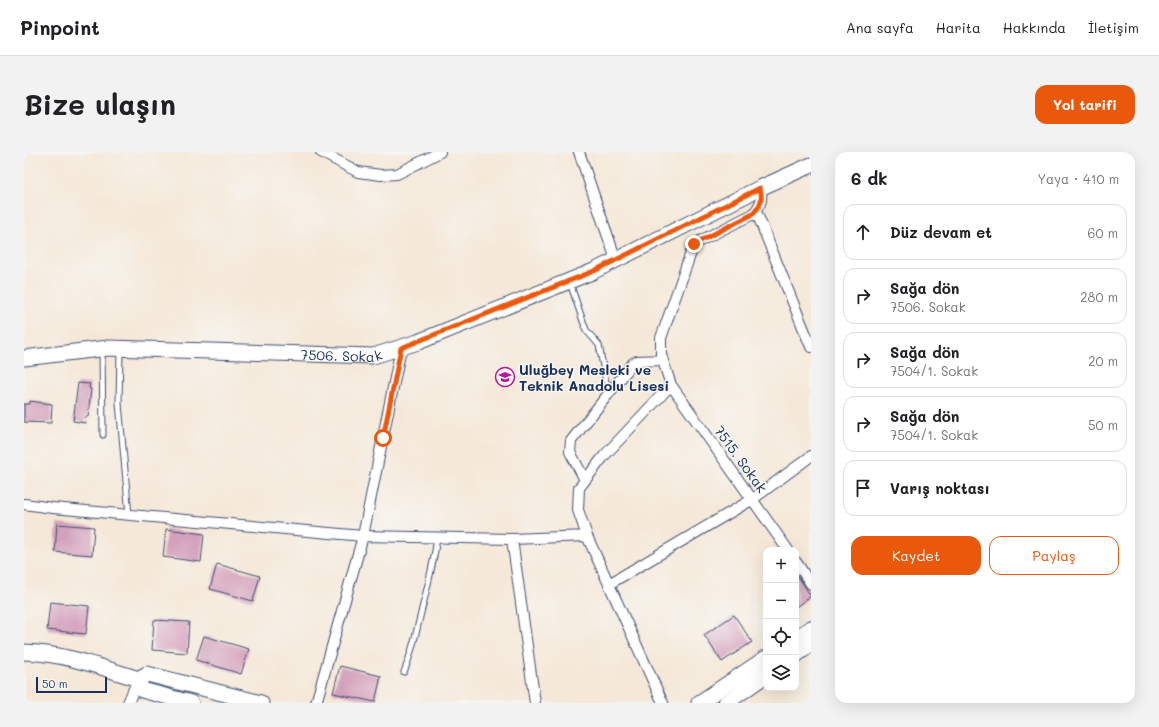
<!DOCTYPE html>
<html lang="tr">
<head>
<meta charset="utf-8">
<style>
  body { margin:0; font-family:Mali,sans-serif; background:#f2f2f2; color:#202124 }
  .controls { position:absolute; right:12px; bottom:12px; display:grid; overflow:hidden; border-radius:8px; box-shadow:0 4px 16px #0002 }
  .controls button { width:36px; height:36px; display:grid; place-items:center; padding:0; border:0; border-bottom:1px solid #e0e0e0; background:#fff; color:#202124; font:20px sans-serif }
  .scale { position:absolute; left:12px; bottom:10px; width:71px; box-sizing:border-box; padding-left:4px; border:2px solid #1b2f5e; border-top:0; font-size:11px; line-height:14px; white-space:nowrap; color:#1b2f5e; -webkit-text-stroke:3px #f6f6f2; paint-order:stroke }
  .stop { position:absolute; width:12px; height:12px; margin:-9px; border:3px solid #ea580c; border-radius:50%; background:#fff }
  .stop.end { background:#ea580c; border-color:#fff; box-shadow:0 1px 4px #0008 }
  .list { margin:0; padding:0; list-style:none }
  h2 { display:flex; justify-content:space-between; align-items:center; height:52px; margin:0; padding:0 16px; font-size:17px }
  h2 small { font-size:13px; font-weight:400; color:#757577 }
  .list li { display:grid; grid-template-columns:26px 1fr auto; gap:12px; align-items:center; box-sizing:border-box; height:56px; margin:0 8px 8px; padding:0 8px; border:1px solid #e0e0e0; border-radius:12px }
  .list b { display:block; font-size:15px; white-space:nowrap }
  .list p { margin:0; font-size:13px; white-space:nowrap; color:#757577 }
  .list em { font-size:13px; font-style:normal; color:#757577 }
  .actions { display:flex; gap:8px; padding:12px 16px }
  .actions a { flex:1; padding:9px 0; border:1px solid #ea580c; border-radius:12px; text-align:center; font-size:14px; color:#ea580c }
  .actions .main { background:#ea580c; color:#fff }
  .icon { flex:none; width:22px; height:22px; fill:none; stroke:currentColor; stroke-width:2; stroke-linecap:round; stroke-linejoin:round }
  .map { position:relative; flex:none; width:787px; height:551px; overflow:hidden; border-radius:12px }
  header { display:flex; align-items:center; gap:24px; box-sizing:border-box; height:56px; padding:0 20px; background:#fff; border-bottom:1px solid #e0e0e0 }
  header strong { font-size:19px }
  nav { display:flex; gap:22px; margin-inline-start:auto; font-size:14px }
  .intro { display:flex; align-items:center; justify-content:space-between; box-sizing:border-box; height:96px; padding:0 24px }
  h1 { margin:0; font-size:28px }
  .button { padding:10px 18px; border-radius:12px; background:#ea580c; color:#fff; font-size:14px; font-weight:700 }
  main { display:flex; gap:24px; padding:0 24px }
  aside { flex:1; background:#fff; border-radius:12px; box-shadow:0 4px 16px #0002 }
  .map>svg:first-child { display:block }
</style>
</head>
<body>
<header>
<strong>Pinpoint</strong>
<nav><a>Ana sayfa</a><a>Harita</a><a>Hakkında</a><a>İletişim</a></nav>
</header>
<div class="intro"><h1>Bize ulaşın</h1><a class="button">Yol tarifi</a></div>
<main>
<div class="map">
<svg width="787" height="551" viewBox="0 0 787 551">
  <rect width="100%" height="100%" fill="#f6f6f2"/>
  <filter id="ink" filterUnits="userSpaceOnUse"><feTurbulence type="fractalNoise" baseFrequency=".025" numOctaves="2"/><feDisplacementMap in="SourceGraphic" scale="8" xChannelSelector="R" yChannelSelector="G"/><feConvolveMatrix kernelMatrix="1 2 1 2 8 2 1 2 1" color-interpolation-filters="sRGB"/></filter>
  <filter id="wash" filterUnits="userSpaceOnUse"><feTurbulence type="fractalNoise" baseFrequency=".012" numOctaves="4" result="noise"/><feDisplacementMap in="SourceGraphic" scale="16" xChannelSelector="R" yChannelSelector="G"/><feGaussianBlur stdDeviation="0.9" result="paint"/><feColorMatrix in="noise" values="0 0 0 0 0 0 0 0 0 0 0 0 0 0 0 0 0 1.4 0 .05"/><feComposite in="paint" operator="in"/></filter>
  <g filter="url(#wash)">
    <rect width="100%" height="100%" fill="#f5e8d8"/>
    <g id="blocks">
      <!-- building -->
      <path fill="#d4a1bc" d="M54,231l12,1 -1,4 2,1 -3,28 -2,-1 -1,7 -12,-2z
        M6,249l22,3 -1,19 -27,-1v-18h6z
        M33,372l37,3 -2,28 -37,-3z
        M142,377l38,5 -3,28 -38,-5z
        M193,412l43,12 -7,25 -43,-12z
        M772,422l15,22 -15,11z
        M26,450l39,4 -3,28 -39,-4z
        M710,463l18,27 -30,20 -18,-27z
        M130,468l35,2 -2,31 -35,-3z
        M180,484l45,13 -8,25 -45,-14z
        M316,514l41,10 -6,26 -42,-9z"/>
    </g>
  </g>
  <g filter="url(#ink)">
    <use href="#blocks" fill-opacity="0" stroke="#3c4b70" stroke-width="1"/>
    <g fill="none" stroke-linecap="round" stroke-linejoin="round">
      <!-- lane casing -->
      <g stroke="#3c4b70" stroke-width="7">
        <path id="lane" d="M546,131l16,47 13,15 9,48
          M78,198l1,85
          M96,199l-1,52 10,112
          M380,520c8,-19 12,-39 17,-59 6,-25 13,-50 16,-76"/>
      </g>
      <!-- street casing -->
      <g stroke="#3c4b70" stroke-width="12">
        <path id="street" d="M297,0l37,20 23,3 16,-1 43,-22
          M555,0l37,108
          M736,36c3,11 1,17 -7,26l-59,30 -33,94v17l10,30 117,165
          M732,59l55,136
          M561,328l-15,-28 1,-11 62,-78 4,-2 26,-1
          M0,352l29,4 310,28 149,3 75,-3
          M488,387l23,164
          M772,410l15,22
          M585,432l144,-85 58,-43
          M104,551l10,-24
          M292,551l47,-167 38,-188
          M639,551l-76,-167 -9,-26 1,-22 25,-32 67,-71"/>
      </g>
      <!-- secondary casing -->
      <g stroke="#3c4b70" stroke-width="17">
        <g id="secondary">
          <path id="s1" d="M0,206l84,-10 265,8 45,-14 176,-71 166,-83 51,-23"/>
          <path d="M772,486l15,-10"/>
          <path d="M0,500c39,1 77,15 114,27"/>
          <path d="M772,503l15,-11"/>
          <path d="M114,527l9,-5 114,29"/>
          <path d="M114,527l4,11 49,13"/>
          <path d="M675,551l67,-45"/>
          <path d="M702,551l40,-28"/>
        </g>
      </g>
      <!-- lane -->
      <use href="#lane" stroke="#fff" stroke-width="5"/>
      <!-- street -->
      <use href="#street" stroke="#fff" stroke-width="10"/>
      <!-- secondary -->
      <use href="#secondary" stroke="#fff" stroke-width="15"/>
    </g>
  </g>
  <g fill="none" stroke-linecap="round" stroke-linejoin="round" filter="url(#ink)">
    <!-- route -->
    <path stroke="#ea580c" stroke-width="5" d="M359,286l18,-90 193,-77 166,-83c3,11 1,17 -7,26l-59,30"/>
  </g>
  <!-- icons -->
  <defs>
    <g id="school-ring" transform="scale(1)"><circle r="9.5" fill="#f6f6f2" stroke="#b5179e" stroke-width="1.5"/><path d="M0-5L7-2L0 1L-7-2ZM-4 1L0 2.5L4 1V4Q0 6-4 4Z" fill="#b5179e"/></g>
  </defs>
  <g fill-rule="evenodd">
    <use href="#school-ring" x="481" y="225"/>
  </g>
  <g text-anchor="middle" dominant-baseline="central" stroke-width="3" stroke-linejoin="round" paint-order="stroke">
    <!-- street labels -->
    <g font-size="14" fill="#1b2f5e" stroke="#f6f6f2">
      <text stroke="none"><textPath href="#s1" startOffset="318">7506. Sokak</textPath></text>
      <text transform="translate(717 307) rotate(54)">7515. Sokak</text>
    </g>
    <!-- poi labels -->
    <g font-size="14" font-weight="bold" fill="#1b2f5e" stroke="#f6f6f2" text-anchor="start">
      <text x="495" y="217">Uluğbey Mesleki ve<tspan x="495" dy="16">Teknik Anadolu Lisesi</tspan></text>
    </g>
  </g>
</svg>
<div class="controls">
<button>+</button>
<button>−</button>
<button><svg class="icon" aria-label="locate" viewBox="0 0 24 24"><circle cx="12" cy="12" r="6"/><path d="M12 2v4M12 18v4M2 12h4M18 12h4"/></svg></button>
<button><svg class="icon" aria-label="layers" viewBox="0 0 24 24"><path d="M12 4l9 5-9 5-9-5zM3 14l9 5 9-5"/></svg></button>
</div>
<div class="scale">50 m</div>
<div class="stop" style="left:359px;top:286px"></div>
<div class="stop end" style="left:670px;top:92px"></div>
</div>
<aside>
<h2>6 dk<small>Yaya · 410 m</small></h2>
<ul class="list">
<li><svg class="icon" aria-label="ahead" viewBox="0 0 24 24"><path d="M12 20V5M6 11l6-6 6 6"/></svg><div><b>Düz devam et</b></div><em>60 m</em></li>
<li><svg class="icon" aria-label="right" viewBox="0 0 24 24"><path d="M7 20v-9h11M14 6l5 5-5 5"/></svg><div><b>Sağa dön</b><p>7506. Sokak</p></div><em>280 m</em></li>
<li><svg class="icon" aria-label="right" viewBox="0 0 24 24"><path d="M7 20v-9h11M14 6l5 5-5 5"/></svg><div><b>Sağa dön</b><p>7504/1. Sokak</p></div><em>20 m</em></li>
<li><svg class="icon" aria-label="right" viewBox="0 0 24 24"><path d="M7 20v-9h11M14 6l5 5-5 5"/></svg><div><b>Sağa dön</b><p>7504/1. Sokak</p></div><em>50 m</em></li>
<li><svg class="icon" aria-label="arrive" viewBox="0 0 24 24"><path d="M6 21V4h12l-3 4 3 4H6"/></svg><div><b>Varış noktası</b></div></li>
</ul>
<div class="actions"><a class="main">Kaydet</a><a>Paylaş</a></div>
</aside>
</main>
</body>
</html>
